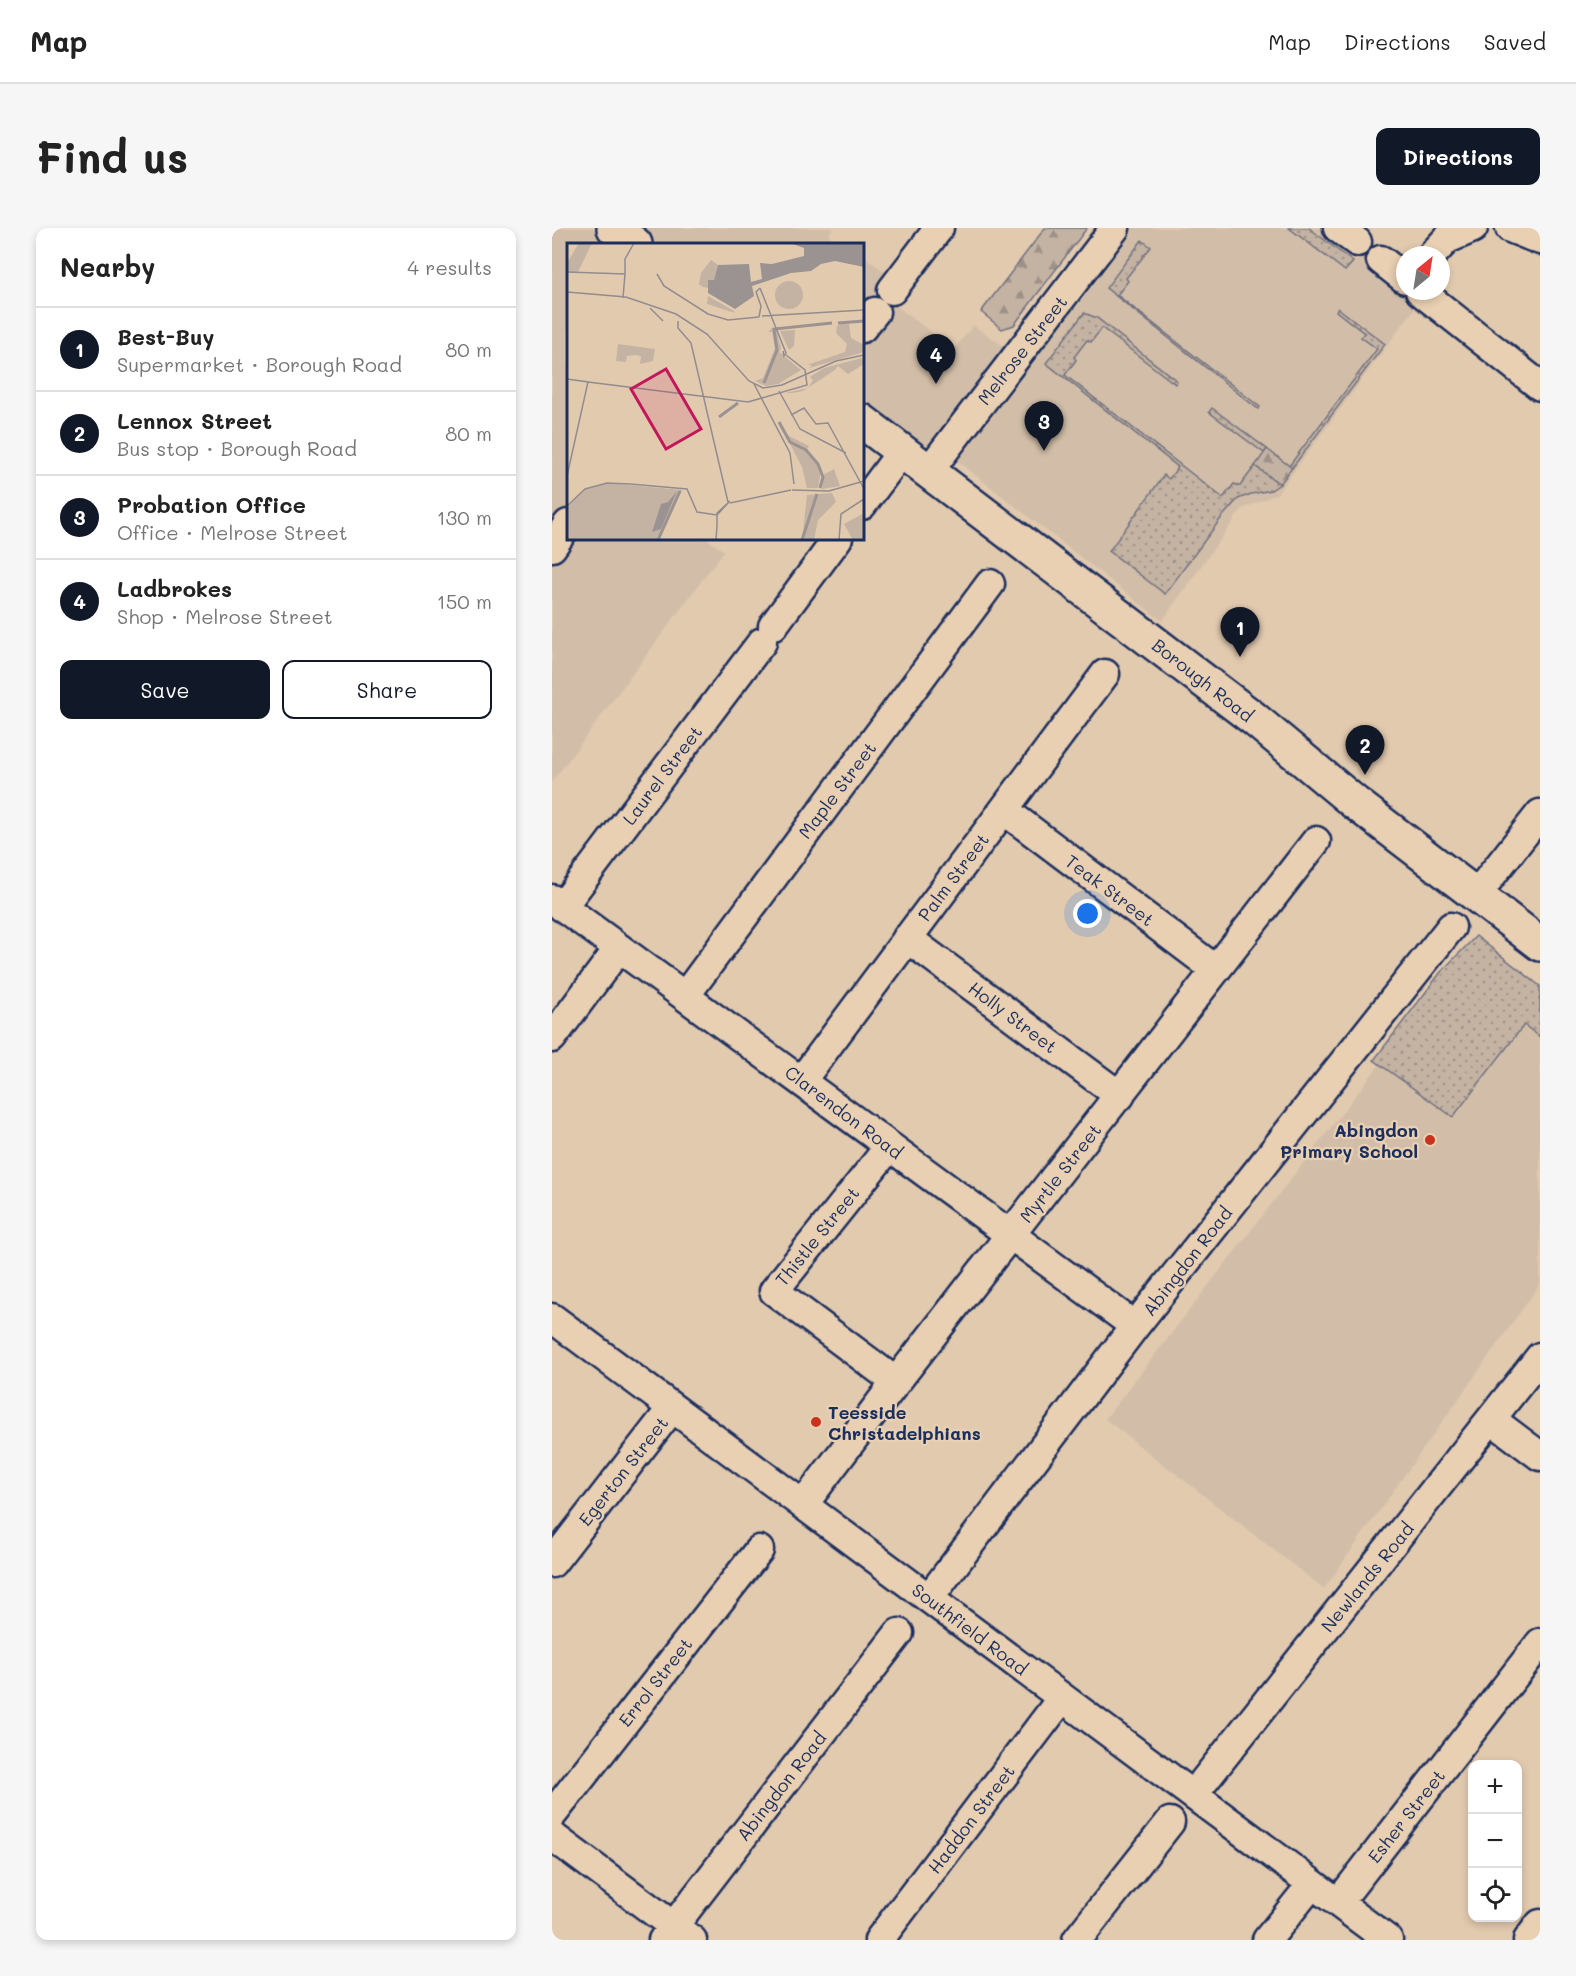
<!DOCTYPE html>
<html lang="en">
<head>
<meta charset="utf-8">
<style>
  body { margin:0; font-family:Mali,sans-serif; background:#f6f6f6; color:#222 }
  .controls { position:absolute; right:18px; bottom:18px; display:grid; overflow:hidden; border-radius:12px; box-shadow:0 3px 9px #0003 }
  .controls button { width:54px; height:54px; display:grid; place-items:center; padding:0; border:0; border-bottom:2px solid #e0e0e0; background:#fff; color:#222; font:30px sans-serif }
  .compass { position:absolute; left:844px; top:18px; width:54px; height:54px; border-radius:50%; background:#fff; box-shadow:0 3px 9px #0003; rotate:30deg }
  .you { position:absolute; left:536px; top:686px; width:21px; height:21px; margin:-15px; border:4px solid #fff; border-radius:50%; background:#1a73e8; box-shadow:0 0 0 9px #1a73e833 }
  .badge { display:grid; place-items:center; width:39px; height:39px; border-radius:50%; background:#111827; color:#fff; font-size:20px; font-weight:700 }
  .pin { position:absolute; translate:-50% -50px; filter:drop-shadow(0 2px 3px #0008) }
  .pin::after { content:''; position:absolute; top:32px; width:21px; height:18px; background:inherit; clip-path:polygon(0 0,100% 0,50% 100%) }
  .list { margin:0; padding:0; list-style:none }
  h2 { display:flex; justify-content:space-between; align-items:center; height:78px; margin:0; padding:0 24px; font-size:26px }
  h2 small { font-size:20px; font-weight:400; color:#767676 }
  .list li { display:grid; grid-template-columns:39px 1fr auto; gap:18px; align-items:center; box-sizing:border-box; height:84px; padding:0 24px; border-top:2px solid #e0e0e0 }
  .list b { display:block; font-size:22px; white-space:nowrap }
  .list p { margin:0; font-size:20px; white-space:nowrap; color:#767676 }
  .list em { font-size:20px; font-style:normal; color:#767676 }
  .actions { display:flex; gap:12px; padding:18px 24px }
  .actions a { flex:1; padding:14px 0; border:2px solid #111827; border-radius:12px; text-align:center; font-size:21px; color:#111827 }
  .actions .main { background:#111827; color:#fff }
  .icon { flex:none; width:33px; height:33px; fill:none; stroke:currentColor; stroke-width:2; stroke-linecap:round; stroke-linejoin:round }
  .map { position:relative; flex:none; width:988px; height:1712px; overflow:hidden; border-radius:12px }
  header { display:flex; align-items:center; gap:36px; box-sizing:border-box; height:84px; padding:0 30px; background:#fff; border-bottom:2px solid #e0e0e0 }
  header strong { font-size:28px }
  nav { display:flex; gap:33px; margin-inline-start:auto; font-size:21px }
  .intro { display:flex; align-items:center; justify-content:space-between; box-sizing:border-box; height:144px; padding:0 36px }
  h1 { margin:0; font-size:42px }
  .button { padding:15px 27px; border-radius:12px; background:#111827; color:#fff; font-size:21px; font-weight:700 }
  main { display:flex; gap:36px; padding:0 36px }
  aside { flex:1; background:#fff; border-radius:12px; box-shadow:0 3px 9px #0003 }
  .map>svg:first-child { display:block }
</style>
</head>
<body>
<header>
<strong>Map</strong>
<nav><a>Map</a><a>Directions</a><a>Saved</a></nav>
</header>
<div class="intro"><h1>Find us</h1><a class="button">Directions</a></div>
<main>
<aside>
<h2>Nearby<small>4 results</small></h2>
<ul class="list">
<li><span class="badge">1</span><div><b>Best-Buy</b><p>Supermarket · Borough Road</p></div><em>80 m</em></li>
<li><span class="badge">2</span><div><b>Lennox Street</b><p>Bus stop · Borough Road</p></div><em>80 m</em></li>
<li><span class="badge">3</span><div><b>Probation Office</b><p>Office · Melrose Street</p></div><em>130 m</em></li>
<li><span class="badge">4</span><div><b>Ladbrokes</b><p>Shop · Melrose Street</p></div><em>150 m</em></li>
</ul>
<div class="actions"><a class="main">Save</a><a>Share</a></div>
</aside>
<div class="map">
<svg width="988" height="1712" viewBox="0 0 988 1712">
  <defs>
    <pattern id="grass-dots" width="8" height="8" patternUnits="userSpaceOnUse" patternTransform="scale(1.5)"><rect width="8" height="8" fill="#c4b3a3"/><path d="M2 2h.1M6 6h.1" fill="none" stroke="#9e9288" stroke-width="1.8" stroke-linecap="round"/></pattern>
    <pattern id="forest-firs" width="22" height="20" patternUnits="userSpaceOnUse" patternTransform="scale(1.5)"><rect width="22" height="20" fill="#c4b3a3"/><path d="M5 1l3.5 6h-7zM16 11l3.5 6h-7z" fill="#9e9288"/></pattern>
  </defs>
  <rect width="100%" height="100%" fill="#e2caaf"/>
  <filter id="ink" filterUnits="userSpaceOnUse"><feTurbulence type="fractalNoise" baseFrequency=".0167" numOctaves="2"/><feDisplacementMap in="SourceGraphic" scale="12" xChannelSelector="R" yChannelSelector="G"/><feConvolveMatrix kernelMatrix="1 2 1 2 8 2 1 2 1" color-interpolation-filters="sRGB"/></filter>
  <g filter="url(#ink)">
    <!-- built -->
    <path fill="#d2bea8" d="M0,0h281l-5,7 13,9h-273v294l139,1 17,12 -172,231z
      M545,0h254l-9,12 79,60 -144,194 -35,15 -80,112 -224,-175 -25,34 -50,-40 -1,-181 2,-3 22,17 -12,16 80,60 19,-24 35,24z
      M920,717l68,52v287l-216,305 -219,-170z"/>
    <!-- grass -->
    <path fill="url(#grass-dots)" stroke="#707180" stroke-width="1.5" d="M737,0h20l44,34 -8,9z
      M590,12l9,7 -25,31 2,3 -11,14 143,112 -2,2 -152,-121z
      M786,80l47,36 -93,124 -3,-2 88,-117 -16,-12 3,-4 -28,-22z
      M532,85l13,5 80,63 -2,3 -73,-56 -11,14 -4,-2 -13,17 2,3 -11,15 158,123 11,-14 6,2 15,-20 25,18 -9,6 -20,4 -13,5 -16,18 -57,77 -56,-43 55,-76 5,4 9,-12 -132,-104z
      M660,180l55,41 -3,4 -55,-41z
      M924,708l64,50v51l-16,-12 -71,92 -79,-57 67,-88z"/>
    <!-- forest -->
    <path fill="url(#forest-firs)" stroke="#707180" stroke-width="1.5" d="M493,0h42l-73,97 -12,4 -21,-17z
      M715,221l25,19 -12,16 -25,-18z"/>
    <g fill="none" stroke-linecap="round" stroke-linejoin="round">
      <!-- street casing -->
      <g stroke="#1b2f5e" stroke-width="33">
        <path id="street" d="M786,0l19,14
          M958,0l30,12
          M880,27l15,-16 26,-11
          M829,32l24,19
          M340,62l47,-62
          M868,63l120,95
          M310,100l13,-16
          M376,244l187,-244
          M310,277l40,-54
          M0,319l16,-23
          M221,398l65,-88
          M452,582l212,160
          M924,667l64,-81
          M0,671l583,427
          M10,679l200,-265
          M355,710l213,158
          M133,768l305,-412
          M0,810l67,-90
          M250,852l303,-406
          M337,919l-115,144 122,91
          M0,1090l836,622
          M940,1192l48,36
          M251,1277l93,-123 420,-541
          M0,1335l120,-155
          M377,1370l206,-272 316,-399
          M641,1567l347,-438
          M0,1587l207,-265
          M0,1608l140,104
          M786,1675l202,-260
          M111,1712l236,-307
          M327,1712l183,-242
          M525,1712l93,-118
          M715,1712l45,-56
          M976,1712l12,-16"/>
      </g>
      <!-- secondary casing -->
      <g stroke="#1b2f5e" stroke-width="38">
        <path id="secondary" d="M62,0l21,16
          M310,193l391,297 101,84 186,142"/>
      </g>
      <!-- street -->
      <use href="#street" stroke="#ead0b2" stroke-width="28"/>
      <!-- secondary -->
      <use href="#secondary" stroke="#ead0b2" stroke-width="33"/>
    </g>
  </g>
  <!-- markers -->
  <g fill="#c8321e" stroke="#ead0b2" stroke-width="2">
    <circle cx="878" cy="912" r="6"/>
    <circle cx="264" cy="1194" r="6"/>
  </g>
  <g text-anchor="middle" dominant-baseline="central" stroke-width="4.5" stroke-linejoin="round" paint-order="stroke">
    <!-- street labels -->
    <g font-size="18" fill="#1b2f5e" stroke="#ead0b2">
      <text transform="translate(470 122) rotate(-52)">Melrose Street</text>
      <text transform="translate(651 452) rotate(38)">Borough Road</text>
      <text transform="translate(110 547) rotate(-53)">Laurel Street</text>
      <text transform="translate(285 562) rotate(-53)">Maple Street</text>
      <text transform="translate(401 649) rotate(-53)">Palm Street</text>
      <text transform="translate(558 662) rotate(37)">Teak Street</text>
      <text transform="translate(461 789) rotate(37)">Holly Street</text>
      <text transform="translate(292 884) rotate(37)">Clarendon Road</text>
      <text transform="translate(508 945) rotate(-52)">Myrtle Street</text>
      <text transform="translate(265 1008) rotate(-51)">Thistle Street</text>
      <text transform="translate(635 1033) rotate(-52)">Abingdon Road</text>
      <text transform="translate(71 1243) rotate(-52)">Egerton Street</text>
      <text transform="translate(815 1349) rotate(-51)">Newlands Road</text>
      <text transform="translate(418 1401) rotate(37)">Southfield Road</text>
      <text transform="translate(103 1454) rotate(-52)">Errol Street</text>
      <text transform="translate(229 1558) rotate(-52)">Abingdon Road</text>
      <text transform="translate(854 1588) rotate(-52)">Esher Street</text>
      <text transform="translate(419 1591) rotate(-53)">Haddon Street</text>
    </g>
    <!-- poi labels -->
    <g font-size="18" font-weight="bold" fill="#1b2f5e" stroke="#ead0b2" text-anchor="end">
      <text x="866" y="902">Abingdon<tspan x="866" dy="21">Primary School</tspan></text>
      <text x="276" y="1184" text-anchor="start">Teesside<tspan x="276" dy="21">Christadelphians</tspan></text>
    </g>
  </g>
  <!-- overview -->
  <g transform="translate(15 15)">
    <rect width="297" height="297" fill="#e2caaf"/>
    <path d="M12,0h13l-14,29h-11v-9zM144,17l7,5 -4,15 -6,8 -5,-1 -4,-3 2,-11zM141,53l26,15 1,2 -28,-9zM276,80l6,1 2,14 13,7v7l-55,16 3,-3h-6l-8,-3 9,3 38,-13 2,-8 -11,-11 1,-7zM228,87l-1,16 -5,4 -9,-19zM51,101l37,5 -2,12 -13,3 1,-8 -6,-1 -8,1 -1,6 -10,-1zM211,108l23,19 -23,14 -12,2zM295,115l2,6 -16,10 -10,-8 -3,4 -32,21 -11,2h-7l23,-5 5,-8 -3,-3 14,-9zM267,226l6,17 -18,3 1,-14zM40,240l75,7 -23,50h-92v-33l16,-17zM265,250l4,9 -18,18 -4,20h-12l5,-45zM297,270v27h-11l-9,-16z" fill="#c4b3a3"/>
    <path d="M205,85h4l5,20 -15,38 -11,-5 8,-3 12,-30 -3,-16h-4zM88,250l-2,5 6,12 -5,1 -10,1 1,-6 -7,-3 2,8 -9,1 2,-9 -11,-4 4,-5 16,6z" fill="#c4b3a3"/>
    <path d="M208 52a14 14 0 1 1 28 0a14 14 0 1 1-28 0ZM218,191l24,12 -2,3 14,22 -3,17h-11l-5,-21z" fill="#c4b3a3"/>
    <path d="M223,0h74v24l-29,-6 -14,3 -10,7 -20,2 -39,13 2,10 -19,13 -27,-16v-13h6l4,-15 31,-1 2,18 11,-3 -2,-16 12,1 32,-8v-8zM110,248l-16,38 -9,3 9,-28 7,-2z" fill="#9b9292"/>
    <path fill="none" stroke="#9b9292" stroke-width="3" d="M271,80l26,-2M197,140l13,-33 -3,-21 58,-6M152,174l19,-14M212,179l11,20 16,8 12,14 5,13 -3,11M91,297l22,-49M235,297l15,-46"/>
    <path fill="none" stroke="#928c8f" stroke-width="1.5" d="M0,29l58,2v-15l9,-16M90,31l7,12 44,28 20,6 31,-3M193,45l26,65 -2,3 -1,-5M0,49l59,5 50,17 31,20 42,47 14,7 19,-3 54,-24 28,-6M56,55l2,-24M83,65l13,13M195,73l102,-6M192,74l2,-11 -5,-14 4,-4M111,78v7l13,15 37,159M0,136l21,3 -21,94M21,139l160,20 59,-17 -2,-15 -19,-15M187,141l36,69 4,31M212,148l21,38 46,24M224,172l13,-7 12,16 12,-1 36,66M225,247l37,1 35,-10M163,260l61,-13M0,263l18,-17 22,-6 23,1 57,5 10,23 20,3M149,297l1,-15v-12l13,-12 -13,14M272,297l2,-26 23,-15"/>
    <path fill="#c2185b" fill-opacity="0.15" stroke="#c2185b" stroke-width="3" d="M99,126l35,60 -35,20 -35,-60z"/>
    <rect width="297" height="297" fill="none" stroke="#1b2f5e" stroke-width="3"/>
  </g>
</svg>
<div class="controls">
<button>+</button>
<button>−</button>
<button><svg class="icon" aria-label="locate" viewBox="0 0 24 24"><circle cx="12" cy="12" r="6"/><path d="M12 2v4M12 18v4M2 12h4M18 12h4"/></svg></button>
</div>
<svg class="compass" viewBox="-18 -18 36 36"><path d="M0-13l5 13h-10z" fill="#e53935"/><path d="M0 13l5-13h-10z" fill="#767676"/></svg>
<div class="you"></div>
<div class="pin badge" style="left:688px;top:429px">1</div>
<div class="pin badge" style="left:813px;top:547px">2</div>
<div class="pin badge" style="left:492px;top:223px">3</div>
<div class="pin badge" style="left:384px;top:156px">4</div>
</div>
</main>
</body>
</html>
